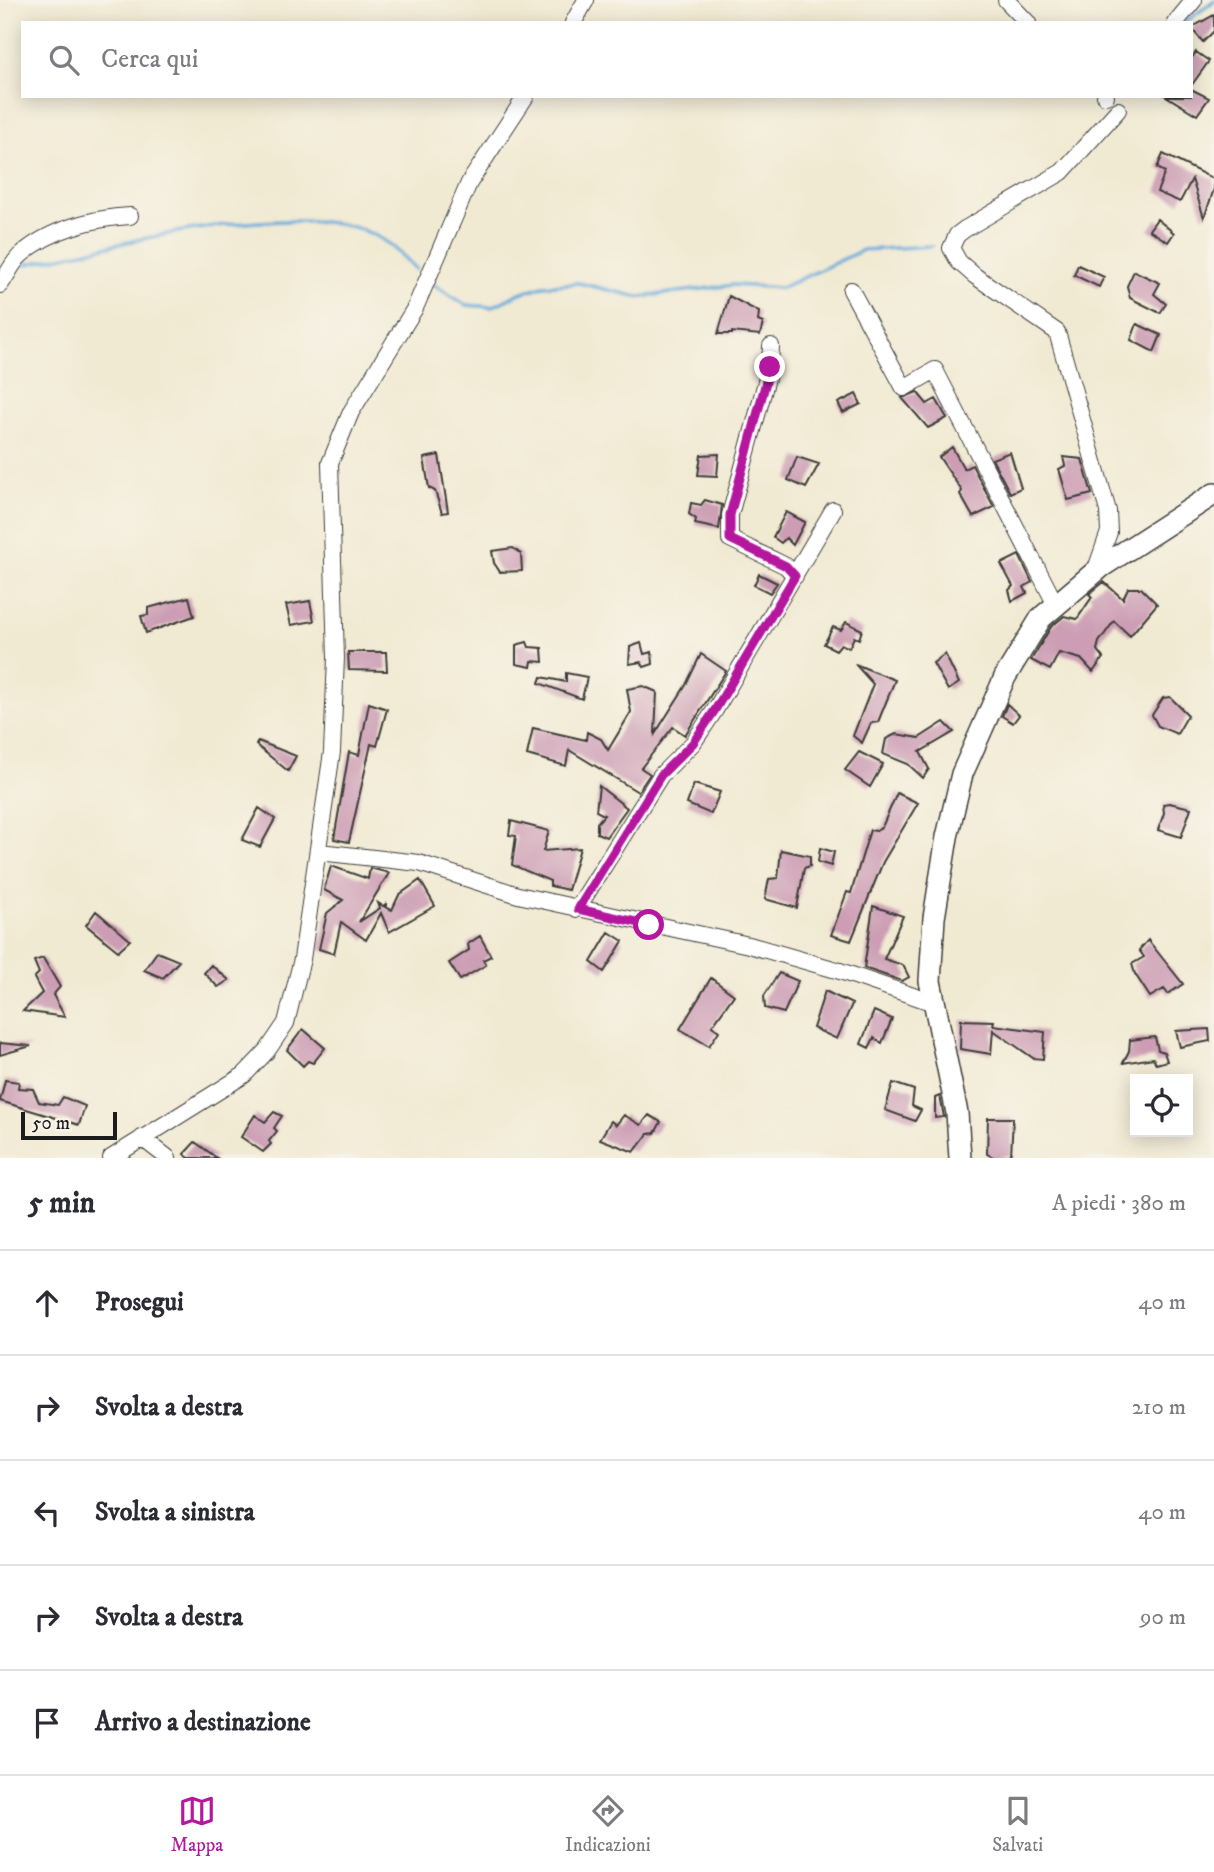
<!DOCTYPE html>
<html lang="it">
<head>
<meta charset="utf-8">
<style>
  body { margin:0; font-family:"IM FELL DW Pica",serif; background:#f2f2f3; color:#2b2b33 }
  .controls { position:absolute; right:21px; bottom:21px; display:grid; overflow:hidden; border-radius:0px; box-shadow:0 4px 18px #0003 }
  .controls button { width:63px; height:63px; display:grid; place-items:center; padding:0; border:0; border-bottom:2px solid #e1e1e2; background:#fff; color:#2b2b33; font:35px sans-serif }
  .scale { position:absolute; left:21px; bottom:18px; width:96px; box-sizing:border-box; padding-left:7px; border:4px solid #1c1c1c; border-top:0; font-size:19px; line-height:24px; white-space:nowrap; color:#1c1c1c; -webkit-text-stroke:5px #f7f3e8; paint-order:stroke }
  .stop { position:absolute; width:21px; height:21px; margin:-16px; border:5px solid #b5179e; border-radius:50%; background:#fff }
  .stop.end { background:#b5179e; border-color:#fff; box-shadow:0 2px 7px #0008 }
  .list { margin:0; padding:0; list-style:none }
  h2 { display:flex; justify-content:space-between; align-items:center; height:91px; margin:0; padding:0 28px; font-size:30px }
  h2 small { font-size:23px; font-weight:400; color:#7c7c81 }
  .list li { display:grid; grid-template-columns:46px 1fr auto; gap:21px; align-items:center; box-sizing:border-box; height:105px; padding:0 28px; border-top:2px solid #e1e1e2 }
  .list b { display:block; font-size:26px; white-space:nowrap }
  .list em { font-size:23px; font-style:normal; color:#7c7c81 }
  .icon { flex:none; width:38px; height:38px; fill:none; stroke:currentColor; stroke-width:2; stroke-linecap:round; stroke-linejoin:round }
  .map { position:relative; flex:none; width:1214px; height:1158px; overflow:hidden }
  .search { position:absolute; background:#fff; box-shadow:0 4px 18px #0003; left:21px; right:21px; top:21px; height:77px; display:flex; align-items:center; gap:18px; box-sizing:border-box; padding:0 24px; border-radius:0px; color:#7c7c81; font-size:26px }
  .sheet { height:616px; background:#fff }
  nav { display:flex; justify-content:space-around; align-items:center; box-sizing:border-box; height:98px; border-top:2px solid #e1e1e2; background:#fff; font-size:19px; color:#7c7c81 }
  nav a { display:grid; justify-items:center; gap:4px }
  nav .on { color:#b5179e }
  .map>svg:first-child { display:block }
</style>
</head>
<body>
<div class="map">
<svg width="1214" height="1158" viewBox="0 0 1214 1158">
  <rect width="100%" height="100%" fill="#f7f3e8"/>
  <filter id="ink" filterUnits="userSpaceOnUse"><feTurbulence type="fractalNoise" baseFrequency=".0143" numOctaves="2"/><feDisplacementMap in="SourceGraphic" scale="14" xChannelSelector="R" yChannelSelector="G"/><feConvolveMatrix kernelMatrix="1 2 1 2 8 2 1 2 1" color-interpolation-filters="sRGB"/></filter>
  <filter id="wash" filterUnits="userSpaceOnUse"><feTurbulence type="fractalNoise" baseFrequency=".00686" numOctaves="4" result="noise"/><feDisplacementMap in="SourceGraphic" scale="28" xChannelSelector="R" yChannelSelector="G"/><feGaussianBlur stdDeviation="1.57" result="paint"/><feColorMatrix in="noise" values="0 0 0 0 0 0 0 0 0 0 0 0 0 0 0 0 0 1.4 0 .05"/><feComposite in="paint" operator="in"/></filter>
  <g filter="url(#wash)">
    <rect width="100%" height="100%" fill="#f1ead3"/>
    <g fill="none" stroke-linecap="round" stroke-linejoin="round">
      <!-- stream -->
      <path stroke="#67aadc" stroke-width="3.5" d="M1185,22l29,-21
        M22,265c93,-18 173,-44 269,-44 27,0 55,1 79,12 19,8 32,22 46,36
        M432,284l34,21 26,2 28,-14 23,-7 36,-3 60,14 95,-12 47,3 82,-38 69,-4"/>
    </g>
    <g id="blocks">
      <!-- building -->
      <path fill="#cc9db4" d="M1214,15v16l-11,11 -12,-14z
        M1196,52l13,9 -18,25v-27z
        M1191,89l18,9 -12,17 -31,-19h25z
        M1163,154l51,25v10l-10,29 -12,-39 -12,23 -23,-10 8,-20 -8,-4z
        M1157,219l17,14 -6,9 -19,-12z
        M1078,265l26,12 -5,10 -25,-12z
        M1134,271l26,12 -6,11 12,10 -6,9 -30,-15 -3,-12z
        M729,296l30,16 -1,9 5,2 -3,12 -28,-3v2h-14z
        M1137,324l24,11 -7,17 -23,-12z
        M917,392l10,12 9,-5 11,19 -19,10 -26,-30z
        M856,394l5,10 -18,9 -5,-10z
        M952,447l12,22 8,-4 22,42 -21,10 -13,-23 2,-3 -23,-34z
        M1010,452l11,36 -11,5 -18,-34z
        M719,454l-2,22 -19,-1 3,-20z
        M439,455l9,57 -6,1 -7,-22 -6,-3 -5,-30z
        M797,457l22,7 -13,24 -18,-8z
        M1063,457l19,2 10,35 -24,6 -9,-31 6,-3z
        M705,500l17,5 -3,24 -24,-5 1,-5 -7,-5 2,-11 10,2z
        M786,512l19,10 -12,23 -7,-7 -5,5 -8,-6z
        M513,548l8,6 1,17 -22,1 -6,-9 -2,-12z
        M1019,555l13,27 -8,5 3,6 -15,8 -3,-11 4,-4 -12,-22z
        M759,574l18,9 -7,10 -16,-8z
        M1104,582l19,17 5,-11h13l16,16 -27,32 -16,-15 -15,21 -2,8 6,8 -10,14 -12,-13 -22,-6 -9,17 -19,-10 20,-33 13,-11 13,3 15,-22 -3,-3z
        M189,597l5,19 -48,17 -5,-17 7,-1v-7z
        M310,601l4,20 -23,4 -5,-20z
        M846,622l16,8 -3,9 -5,-2 -5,11 -8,-4 -5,6 -12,-6 9,-17 8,3z
        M527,642l2,5 13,1 1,14 -11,-1 -1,6 -15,-3v-19z
        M641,643l3,11 8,-2 1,12 -9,3 -3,-5 -12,2 1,-17z
        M348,652h38l1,19 -38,-1z
        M701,654l25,17 -41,64 -12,-8 -32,41 9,6 -12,18 -69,-42 -3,16 -39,-11 6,-27 53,12 1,-8 14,7 7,11 23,-38 -4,-23 16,-3 14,6 -2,42 31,-49z
        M945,654l14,29 -11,7 -15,-27z
        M855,664l40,16 -17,42 -7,1 -9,20 -9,-7 20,-52z
        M566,673l21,4 -5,22 -43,-16 2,-6 25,5z
        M1170,697l18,18 -11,19 -19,-8 -6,-11 11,-17z
        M369,703l18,6 -10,37 -6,-2 -22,98 -15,-3 15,-87 10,3z
        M1007,704l12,11 -6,8 -11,-7z
        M944,722l10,10 -34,20 9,17 -6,9 -15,-14 -25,-10 3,-15 10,-5 23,4z
        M258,741l38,15 -8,15 -32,-26z
        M859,752l24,12 -13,23 -25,-17z
        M694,784l26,8 -9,22 -24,-10z
        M599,786l28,22 -21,29 -9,-4v-10l7,-8 -8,-4z
        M897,793l21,10 -35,59 -32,79 -20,-6 16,-43 4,1 19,-63 6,1 6,-4z
        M1169,803l22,5 -10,29 -23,-7 6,-17 -1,-9z
        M259,808l16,11 -15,28 -18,-7z
        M511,821l38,10 -6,20 37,-3 -12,42 -18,-4v-5l-38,-16 4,-29 -7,-1z
        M820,848l14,4 -3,14 -13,-4z
        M781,850l29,6v10l-6,2 -7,40 -32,-9 4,-20 9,-1z
        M331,866l37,13 2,-11 19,5 -30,49 21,-14 -2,-5 5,3 4,-3 -2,4 7,3 7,-15 21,-15 15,26 -46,26 -8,-19 -15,27 -25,-18 -7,32 -15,-5 8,-36 16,-13 -19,-10z
        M873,906l30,10 -19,43 19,6 6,12 -7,4 -38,-13z
        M96,911l34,29 -12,11 -32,-26z
        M609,932l14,9 -19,31 -13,-10z
        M480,936l11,20 -8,4 3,5 -26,15 -11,-17 20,-13 -1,-6z
        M1148,940l35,44 -15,10 -4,-5 -14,8 -15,-23 -3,-10 12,-7 -5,-7z
        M157,952l22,9 -16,17 -19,-8z
        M43,958l17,29 -7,8 12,22 -42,-6 19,-18 -8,-15 5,-5 -5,-12z
        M211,965l18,15 -11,7 -14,-14z
        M779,973l19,8 -14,32 -19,-5 -1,-12z
        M711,978l23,17 -22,31 7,5 -10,15 -29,-17z
        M825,991l27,13 -15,35 -24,-11z
        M874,1011l18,8 -10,24 -8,-5 -5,10 -8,-4z
        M961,1020l33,1 -1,4 52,7 -2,27 -10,-1 -40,-28 -2,24 -31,-5z
        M303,1029l22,19 -12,15 -5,-2 -5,5 -16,-16z
        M1209,1029l1,12 -30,6 -4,-16z
        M1155,1037l3,13 6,2 3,9 -11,3 -3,-6 -30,5 6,-12 1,-11z
        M0,1043l31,3 -31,9z
        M5,1080l14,2 -1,6 15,1 6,13 19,3 5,-8 22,9 -6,19 -79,-24z
        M893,1083l21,7 -2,16 9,4 -6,11 -30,-11z
        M940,1096l4,21 -9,1v-20z
        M274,1112l8,4 -8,12 3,3 -8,10 2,3 -8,8 -22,-15 14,-22 10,7z
        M624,1115l17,10 8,-10 12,7 -6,11 -7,1 -14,18 -34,-13 11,-18 5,4z
        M988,1118h25l-2,37 -16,3 -8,-4z
        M195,1142l22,16h-28l-5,-4z"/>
    </g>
  </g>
  <g filter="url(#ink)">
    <use href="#blocks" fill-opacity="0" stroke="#3c3b37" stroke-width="2"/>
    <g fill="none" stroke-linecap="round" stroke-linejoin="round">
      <!-- minor casing -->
      <g stroke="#3c3b37" stroke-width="18">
        <path id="minor" d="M1006,0l22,23
          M573,23l13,-23
          M1175,23l19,-23
          M1105,96h1
          M0,285c8,-10 12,-23 22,-31 28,-25 72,-36 108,-38
          M851,290l53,98 31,-18 121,235
          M771,346l-1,21 -40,148v24l56,27 9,10
          M1095,572l14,-40 -1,-21 -51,-179 -82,-56 -16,-14 -8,-14 6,-13 8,-6 97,-57 56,-62
          M319,852l100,11 99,32 231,50 91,26 94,32
          M577,909l84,-134 32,-32 22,-33 118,-200
          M142,1138l26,20
          M111,1158l133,-83 23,-24 19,-28 16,-64 30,-207 4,-94 -6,-195 21,-51 64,-104 54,-125 57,-87"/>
      </g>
      <!-- secondary casing -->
      <g stroke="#3c3b37" stroke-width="24">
        <path id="secondary" d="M960,1158l-3,-45 -27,-132 4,-63 13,-81 15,-63 43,-97 36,-59 60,-51 113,-73"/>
      </g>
      <!-- minor -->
      <use href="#minor" stroke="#fff" stroke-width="16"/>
      <!-- secondary -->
      <use href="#secondary" stroke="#fff" stroke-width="21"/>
    </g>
  </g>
  <g fill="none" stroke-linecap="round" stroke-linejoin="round" filter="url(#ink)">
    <!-- route -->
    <path stroke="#b5179e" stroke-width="9" d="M649,925l-71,-16 83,-134 32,-32 22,-33 80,-134 -9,-10 -56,-27v-24l40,-148"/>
  </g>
</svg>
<div class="controls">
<button><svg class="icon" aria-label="locate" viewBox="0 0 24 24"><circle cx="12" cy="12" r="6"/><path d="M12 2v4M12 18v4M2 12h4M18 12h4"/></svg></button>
</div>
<div class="scale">50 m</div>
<div class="stop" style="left:649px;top:925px"></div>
<div class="stop end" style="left:770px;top:367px"></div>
<div class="search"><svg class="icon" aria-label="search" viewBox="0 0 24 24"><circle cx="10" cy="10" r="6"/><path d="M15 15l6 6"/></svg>Cerca qui</div>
</div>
<section class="sheet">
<h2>5 min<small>A piedi · 380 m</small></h2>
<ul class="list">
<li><svg class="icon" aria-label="ahead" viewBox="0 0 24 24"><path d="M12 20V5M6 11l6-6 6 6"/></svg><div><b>Prosegui</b></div><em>40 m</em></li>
<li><svg class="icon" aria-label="right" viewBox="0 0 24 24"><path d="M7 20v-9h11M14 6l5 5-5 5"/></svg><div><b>Svolta a destra</b></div><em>210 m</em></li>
<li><svg class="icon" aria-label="left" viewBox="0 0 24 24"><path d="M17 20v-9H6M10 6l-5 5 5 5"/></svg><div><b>Svolta a sinistra</b></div><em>40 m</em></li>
<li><svg class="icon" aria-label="right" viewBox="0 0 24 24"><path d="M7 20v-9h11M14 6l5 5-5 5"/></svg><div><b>Svolta a destra</b></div><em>90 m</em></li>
<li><svg class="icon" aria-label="arrive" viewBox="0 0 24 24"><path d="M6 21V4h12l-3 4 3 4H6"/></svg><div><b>Arrivo a destinazione</b></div></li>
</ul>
</section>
<nav>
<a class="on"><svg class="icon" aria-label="map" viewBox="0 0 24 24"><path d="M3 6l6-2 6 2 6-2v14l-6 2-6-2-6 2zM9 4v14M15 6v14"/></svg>Mappa</a>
<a><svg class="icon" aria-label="directions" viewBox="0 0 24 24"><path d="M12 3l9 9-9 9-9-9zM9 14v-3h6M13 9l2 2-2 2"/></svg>Indicazioni</a>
<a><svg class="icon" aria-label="saved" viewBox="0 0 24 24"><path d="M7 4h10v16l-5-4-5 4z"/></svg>Salvati</a>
</nav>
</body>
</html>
